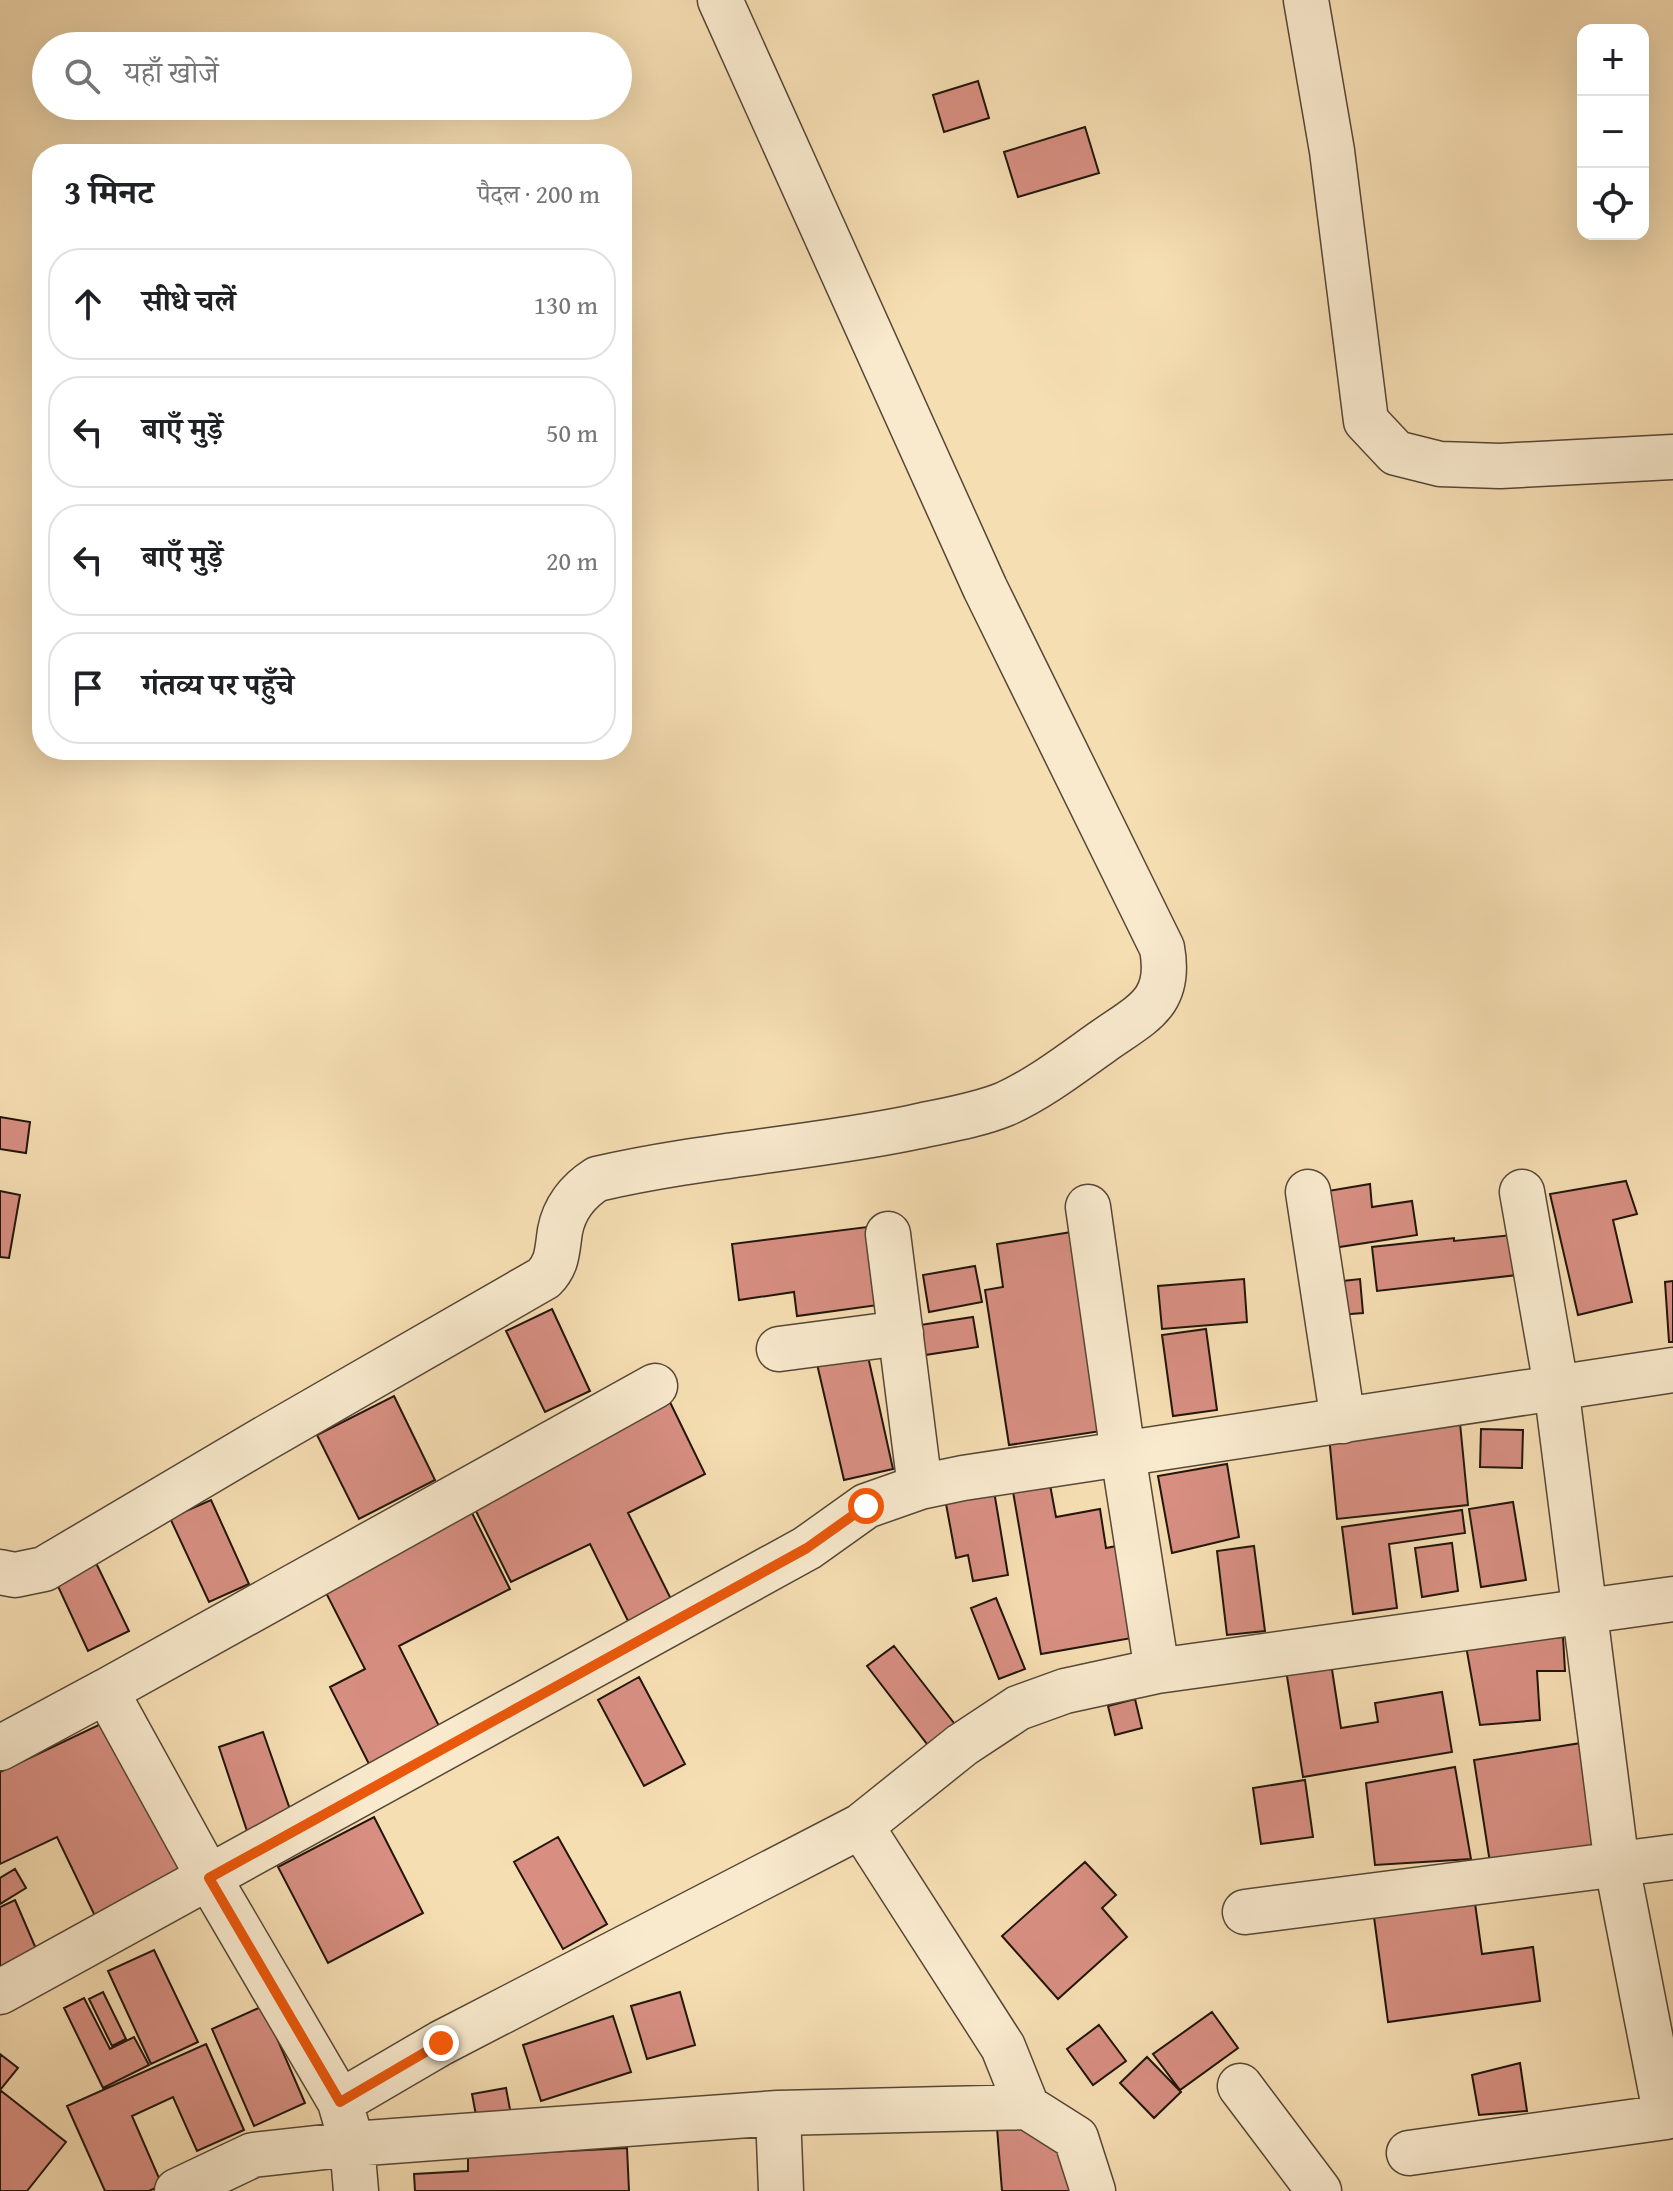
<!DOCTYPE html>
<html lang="hi">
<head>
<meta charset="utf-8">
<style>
  body { margin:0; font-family:"Gentium Book Plus","Noto Serif Devanagari",serif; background:#f2f2f2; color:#202124 }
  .controls { position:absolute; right:24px; top:24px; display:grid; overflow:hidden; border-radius:16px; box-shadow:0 8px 32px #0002 }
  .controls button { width:72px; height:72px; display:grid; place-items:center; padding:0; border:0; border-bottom:2px solid #e0e0e0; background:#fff; color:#202124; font:40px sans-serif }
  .stop { position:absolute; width:24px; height:24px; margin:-18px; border:6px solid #ea580c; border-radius:50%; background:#fff }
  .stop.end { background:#ea580c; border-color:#fff; box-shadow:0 2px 8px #0008 }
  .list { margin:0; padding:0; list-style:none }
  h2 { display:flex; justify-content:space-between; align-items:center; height:104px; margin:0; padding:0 32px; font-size:34px }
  h2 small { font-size:26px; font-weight:400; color:#757577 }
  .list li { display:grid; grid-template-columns:52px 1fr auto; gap:24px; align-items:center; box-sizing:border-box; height:112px; margin:0 16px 16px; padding:0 16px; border:2px solid #e0e0e0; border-radius:32px }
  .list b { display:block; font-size:30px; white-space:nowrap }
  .list em { font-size:26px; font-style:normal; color:#757577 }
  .icon { flex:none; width:44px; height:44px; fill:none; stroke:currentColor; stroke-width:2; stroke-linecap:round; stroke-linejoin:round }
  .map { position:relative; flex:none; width:1673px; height:2191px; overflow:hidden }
  .search { position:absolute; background:#fff; box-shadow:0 8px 32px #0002; left:32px; top:32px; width:600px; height:88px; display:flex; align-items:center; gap:20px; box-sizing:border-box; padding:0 28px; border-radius:44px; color:#757577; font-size:30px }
  .panel { position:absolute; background:#fff; box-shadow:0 8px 32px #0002; left:32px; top:144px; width:600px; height:616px; border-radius:32px }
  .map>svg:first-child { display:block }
</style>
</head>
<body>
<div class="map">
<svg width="1673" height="2191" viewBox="0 0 1673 2191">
  <rect width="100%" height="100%" fill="#f6deb3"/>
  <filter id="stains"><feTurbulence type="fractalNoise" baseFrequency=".0025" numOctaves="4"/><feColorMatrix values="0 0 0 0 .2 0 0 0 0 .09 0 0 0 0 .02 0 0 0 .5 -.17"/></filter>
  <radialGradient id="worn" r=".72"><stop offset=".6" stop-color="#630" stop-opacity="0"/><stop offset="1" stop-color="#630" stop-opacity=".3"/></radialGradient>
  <!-- building -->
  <path fill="#d88f82" stroke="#21150c" stroke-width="2" d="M978,81l11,37 -45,14 -11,-37z
    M1085,127l14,46 -81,24 -14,-45z
    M0,1117l30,5 -4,31 -26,-4z
    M1626,1181l11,33 -24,6 19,82 -54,13 -28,-121z
    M1370,1184l2,23 40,-6 5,34 -84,13 -5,-57z
    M0,1191l20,4 -11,63 -9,-1z
    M883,1225l10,78 -96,13 -3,-24 -55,8 -7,-56z
    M1084,1230l30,199 -105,16 -24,-155 18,-3 -6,-43z
    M1512,1235l5,40 -140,16 -5,-44 82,-9v3z
    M975,1266l7,36 -53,10 -6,-37z
    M1244,1279l3,43 -85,7 -4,-43z
    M1360,1279l3,34 -25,2 -4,-33z
    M1673,1281v61h-4l-4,-60z
    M552,1309l38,82 -45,21 -39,-81z
    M973,1317l5,30 -53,8 -5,-30z
    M1206,1329l11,81 -44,6 -11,-81z
    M867,1352l26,117 -49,11 -27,-116z
    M394,1396l41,84 -76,39 -42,-84z
    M667,1396l38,78 -77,39 44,88 -43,22 -39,-79 -79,38 -43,-87z
    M1460,1423l8,82 -131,14 -8,-83z
    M1481,1429l42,1 -1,38 -42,-1z
    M1227,1464l12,73 -67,16 -14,-77z
    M1048,1474l8,43 44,-8 6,39 21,-4 16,92 -102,18 -30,-174z
    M993,1485l15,90 -35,6 -5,-26 -12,3 -12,-65z
    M211,1500l38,84 -40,18 -39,-84z
    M1513,1502l13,78 -45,7 -12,-78z
    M470,1509l40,80 -111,57 43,86 -71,36 -41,-81 35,-18 -43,-84z
    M1462,1510l3,23 -76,11 8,64 -44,6 -11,-87z
    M1452,1543l6,48 -36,6 -7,-49z
    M1254,1546l11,85 -38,4 -10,-84z
    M96,1563l33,68 -41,20 -32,-69z
    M996,1598l29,71 -26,10 -28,-71z
    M1563,1637l2,34h-28l3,49 -60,5 -14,-79z
    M894,1646l67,86 -27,21 -67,-87z
    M1331,1663l10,65 37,-6 -3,-19 67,-11 10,60 -149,25 -17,-107z
    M639,1677l46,87 -41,22 -46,-86z
    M1135,1699l7,29 -27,7 -7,-29z
    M109,1720l73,154 -87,42 -38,-79 -57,27v-92z
    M263,1732l30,86 -45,16 -29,-87z
    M1581,1743l17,109 -107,17 -17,-109z
    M1455,1767l16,92 -96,6 -9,-82z
    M1305,1780l8,57 -52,7 -8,-56z
    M374,1817l49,96 -95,50 -50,-96z
    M558,1837l49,87 -44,25 -49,-87z
    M1085,1862l31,33 -14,13 25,29 -69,62 -56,-63z
    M15,1869l11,19 -26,16v-26z
    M15,1900l22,51 -37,16v-60z
    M1475,1903l7,51 51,-7 7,54 -152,21 -14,-105z
    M154,1950l44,92 -47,22 -43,-93z
    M103,1992l23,47 -14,7 -23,-47z
    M680,1992l15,53 -48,14 -16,-53z
    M84,1998l26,51 24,-12 15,28 -46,23 -39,-80z
    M263,2006l42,97 -51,23 -42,-97z
    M1212,2012l26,36 -58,42 -27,-36z
    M613,2016l18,56 -90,29 -18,-56z
    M1099,2025l27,36 -33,24 -26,-36z
    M206,2044l38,86 -47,21 -24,-54 -41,19 30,69 -13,6h-44l-38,-85z
    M0,2054l18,14 -18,22 66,52 -39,49h-27z
    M1147,2057l34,35 -27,26 -34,-35z
    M1520,2063l7,48 -48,4 -7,-40z
    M506,2088l6,32 -34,6 -6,-32z
    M1046,2124l32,67h-76l-5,-63z
    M627,2148l2,43h-214l-1,-17 54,-3v-15z"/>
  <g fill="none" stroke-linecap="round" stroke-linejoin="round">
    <!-- minor casing -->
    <g stroke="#564736" stroke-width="47">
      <path id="minor" d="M1306,0l26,151 34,270 30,32 44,11 60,2 173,-9
        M1308,1192l35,229
        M1088,1207l35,247 34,217
        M888,1234l32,253
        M779,1349l122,-16
        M0,1572l15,3 29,-6 220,-130 280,-161c14,-14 13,-28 16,-47 4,-22 18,-40 37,-52 103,-24 210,-30 313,-51 31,-7 66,-12 95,-24 35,-16 66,-40 97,-62 41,-29 70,-39 60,-94l-177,-360 -265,-588
        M0,1748l106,-57
        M861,1826l142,221 24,60
        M1245,1912l428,-55
        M0,1992l807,-444 59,-42 54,-19 43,-9 710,-108
        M1240,2086l79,105
        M340,2102l-131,-224 -103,-187 549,-305
        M778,2113l249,-6 49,31 17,53
        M1409,2153l257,-36 -49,-251 -61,-480 -34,-194
        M177,2191l76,-36 99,-11 426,-31 3,78
        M356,2191l-4,-47 -12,-42 101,-59 420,-217 101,-81 56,-37 47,-17 92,-20 516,-72"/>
    </g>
    <!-- minor -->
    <use href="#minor" stroke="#f9eace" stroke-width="44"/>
  </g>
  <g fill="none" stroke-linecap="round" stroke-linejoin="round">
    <!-- route -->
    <path stroke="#ea580c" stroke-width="10" d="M441,2043l-101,59 -131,-224 598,-330 59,-42"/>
  </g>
  <rect width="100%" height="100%" filter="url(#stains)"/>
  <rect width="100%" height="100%" fill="url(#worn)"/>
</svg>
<div class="controls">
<button>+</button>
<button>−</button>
<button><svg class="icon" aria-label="locate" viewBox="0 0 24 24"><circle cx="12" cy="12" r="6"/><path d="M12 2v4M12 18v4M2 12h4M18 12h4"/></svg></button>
</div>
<div class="stop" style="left:866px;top:1506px"></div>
<div class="stop end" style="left:441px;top:2043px"></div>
<div class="search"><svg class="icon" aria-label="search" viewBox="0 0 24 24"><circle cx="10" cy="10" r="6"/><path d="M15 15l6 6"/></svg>यहाँ खोजें</div>
<section class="panel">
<h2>3 मिनट<small>पैदल · 200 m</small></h2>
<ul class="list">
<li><svg class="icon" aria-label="ahead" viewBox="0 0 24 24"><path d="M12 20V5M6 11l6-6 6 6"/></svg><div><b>सीधे चलें</b></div><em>130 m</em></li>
<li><svg class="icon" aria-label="left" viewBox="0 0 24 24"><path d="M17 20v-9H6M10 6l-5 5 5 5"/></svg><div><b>बाएँ मुड़ें</b></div><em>50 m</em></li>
<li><svg class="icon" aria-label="left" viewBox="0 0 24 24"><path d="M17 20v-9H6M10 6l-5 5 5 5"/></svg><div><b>बाएँ मुड़ें</b></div><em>20 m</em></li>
<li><svg class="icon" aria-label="arrive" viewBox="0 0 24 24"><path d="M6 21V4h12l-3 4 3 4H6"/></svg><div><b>गंतव्य पर पहुँचे</b></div></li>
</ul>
</section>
</div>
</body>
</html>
